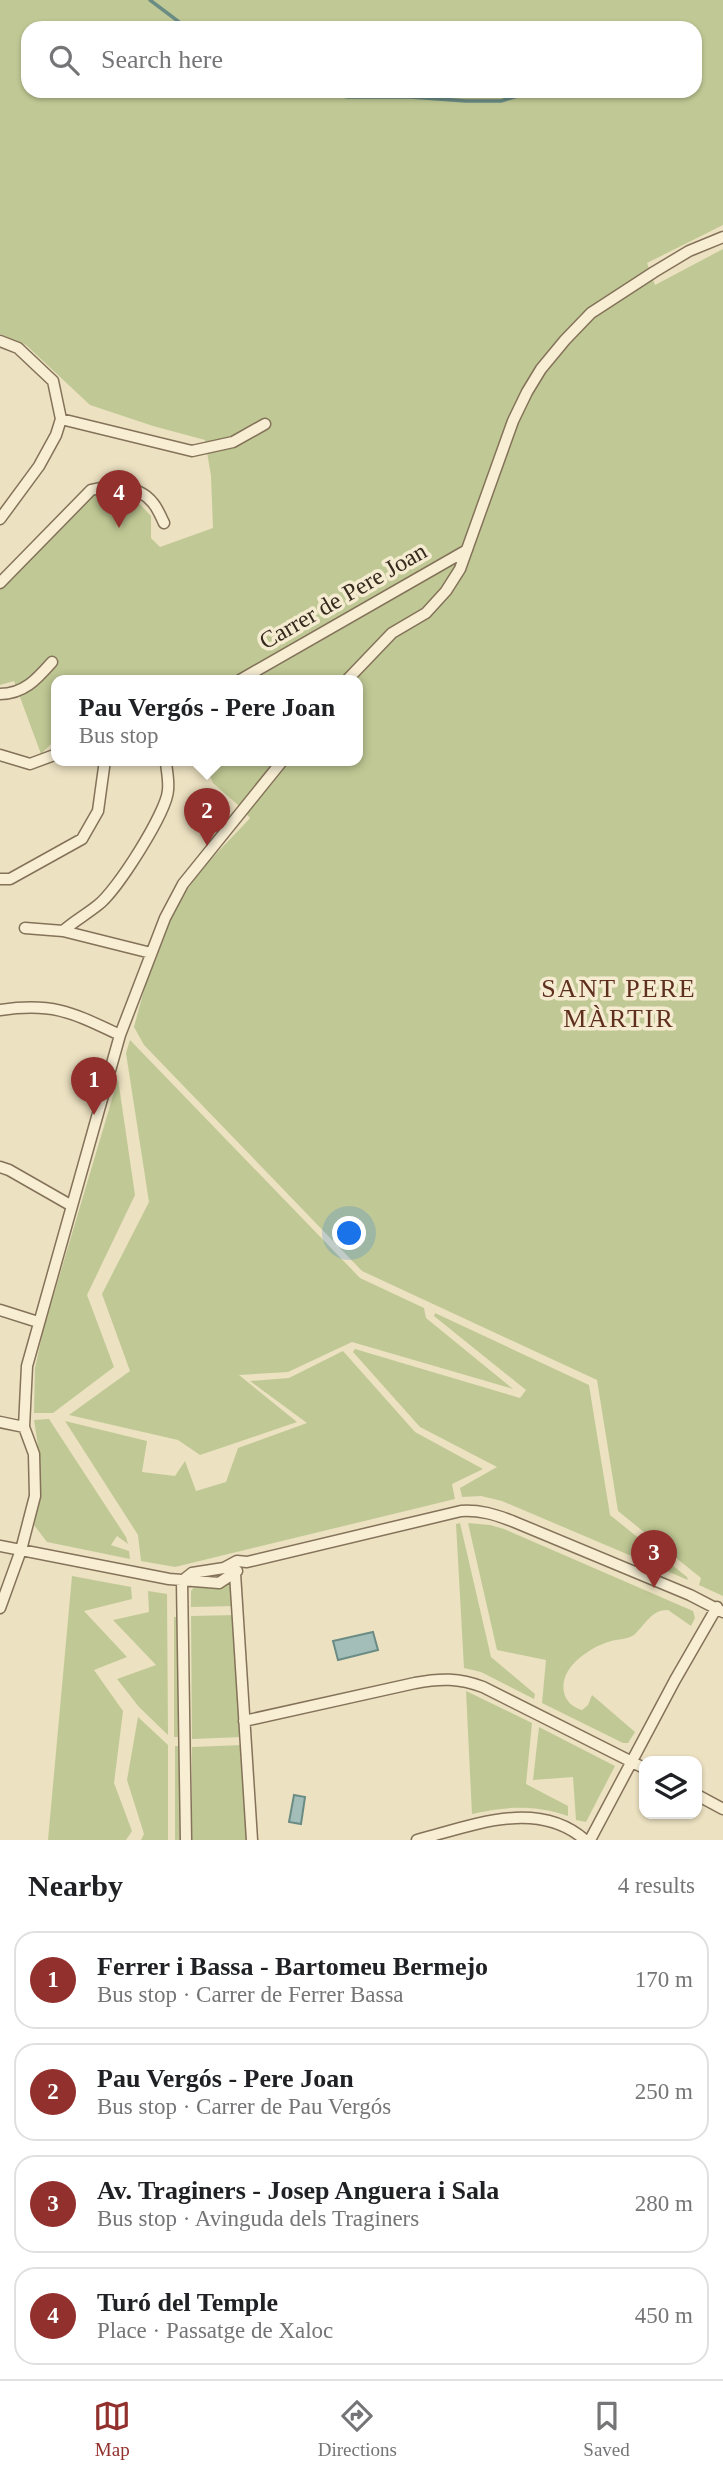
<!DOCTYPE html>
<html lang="en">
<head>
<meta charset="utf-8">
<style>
  body { margin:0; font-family:Georgia,serif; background:#f2f2f2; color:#202124 }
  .controls { position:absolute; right:21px; bottom:21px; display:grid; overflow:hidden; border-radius:14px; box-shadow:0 2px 5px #0004 }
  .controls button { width:63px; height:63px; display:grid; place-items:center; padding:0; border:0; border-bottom:2px solid #e0e0e0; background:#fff; color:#202124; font:35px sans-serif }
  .you { position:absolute; left:350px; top:1234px; width:24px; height:24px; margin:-18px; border:5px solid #fff; border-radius:50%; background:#1a73e8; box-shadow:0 0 0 10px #1a73e833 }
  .badge { display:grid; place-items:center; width:46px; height:46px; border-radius:50%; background:#91302c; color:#fff; font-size:23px; font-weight:700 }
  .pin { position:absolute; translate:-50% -58px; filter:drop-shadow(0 2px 4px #0008) }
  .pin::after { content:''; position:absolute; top:37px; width:24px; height:21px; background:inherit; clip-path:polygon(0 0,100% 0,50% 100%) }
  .popup { position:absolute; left:51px; top:675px; width:312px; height:91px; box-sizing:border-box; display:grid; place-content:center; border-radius:14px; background:#fff; filter:drop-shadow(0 2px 5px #0005); font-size:23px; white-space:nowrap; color:#757577 }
  .popup b { font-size:26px; color:#202124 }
  .popup::after { content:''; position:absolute; left:50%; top:100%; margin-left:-14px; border:14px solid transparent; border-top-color:#fff }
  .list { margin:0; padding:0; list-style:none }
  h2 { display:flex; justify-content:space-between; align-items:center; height:91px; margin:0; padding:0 28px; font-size:30px }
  h2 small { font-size:23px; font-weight:400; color:#757577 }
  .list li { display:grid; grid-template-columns:46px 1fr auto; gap:21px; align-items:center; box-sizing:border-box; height:98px; margin:0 14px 14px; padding:0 14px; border:2px solid #e0e0e0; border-radius:21px }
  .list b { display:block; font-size:26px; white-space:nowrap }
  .list p { margin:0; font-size:23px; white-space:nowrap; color:#757577 }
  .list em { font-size:23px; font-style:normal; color:#757577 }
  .icon { flex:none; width:38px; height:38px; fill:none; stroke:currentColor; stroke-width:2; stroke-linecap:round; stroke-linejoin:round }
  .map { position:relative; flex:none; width:723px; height:1840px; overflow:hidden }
  .search { position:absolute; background:#fff; box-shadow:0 2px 5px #0004; left:21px; right:21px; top:21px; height:77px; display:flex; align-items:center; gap:18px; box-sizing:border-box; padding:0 24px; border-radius:21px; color:#757577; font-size:26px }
  .sheet { height:539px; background:#fff }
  nav { display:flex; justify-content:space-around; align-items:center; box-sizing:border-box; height:98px; border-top:2px solid #e0e0e0; background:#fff; font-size:19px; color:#757577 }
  nav a { display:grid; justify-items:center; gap:4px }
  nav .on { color:#91302c }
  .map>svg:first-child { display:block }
</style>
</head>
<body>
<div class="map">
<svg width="723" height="1840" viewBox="0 0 723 1840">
  <rect width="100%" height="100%" fill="#ece1c1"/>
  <!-- green -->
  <path fill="#c0c995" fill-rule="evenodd" d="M0,0h723v225l-76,38 8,22 68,-36v1347l-24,-11 2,-7 -83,-67 -21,-131 -235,-109 -218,-226 -10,-18c14,-51 26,-100 58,-144 16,-23 39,-44 58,-65l-12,-13 -25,-22 -10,-23h155v-80h-301l-1,61h-2l-13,13 -27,-73 -14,4v-97l88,-91 15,-7 26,3 22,23v22l9,9 53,-19 -2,-52 -6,-36 -52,-14 -63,-21 -64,-60 -26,-11zM28,28h667v63h-667z
    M130,1040l230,238 64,30 2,10 87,71 -161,-47 -64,30 -49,3 58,47 -97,33 -22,-15 -109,-25 61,-44 -28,-77 47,-92 -23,-149z
    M118,1079l17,116 -48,100 27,72 -61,46h-19l1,-45 8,-37z
    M435,1313l154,72 21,130 77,62 1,3 -186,-79 -21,-5 -19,1 -2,-9 37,-21 -77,-40 -67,-75 2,-3 165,49 6,-8 -92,-74z
    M343,1351l72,81 68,37 -31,15 3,15 -280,68 -34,-6 -3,-26 -73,-114 82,20 -5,31 33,4 10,-15 11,30 30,-9 12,-34 69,-25 -57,-42 39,-3z
    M49,1419l77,118 2,7 -11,-8 -6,9 18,6 1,8 -83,-17 -13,-17c9,-40 7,-64 0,-105z
    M460,1523l31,134 44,37 -1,5 -53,-27 -17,-4 -8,-144z
    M468,1523l22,2 14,4 189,82 2,7 -4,8 -23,-16c-17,0 -22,14 -34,25 -7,5 -18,4 -26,7 -19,6 -49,26 -44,50 1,9 10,16 18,18l6,-5 4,-10 43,37 -7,11h-5l-81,-40 4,-43 -49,-10z
    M72,1576l59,11 1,12 -48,12 43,46 -33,13 29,41 -9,72 18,48 -6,9h-78z
    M224,1584l7,2 4,20 -44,1v-16l4,-5z
    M148,1591l19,3 1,141 -29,-28 -22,-28 39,-14 -43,-45 36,-8z
    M236,1615l6,122 -50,2 -1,-123z
    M174,1617h6l1,120h-7z
    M466,1691l66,32 -6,61 42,22v10c-33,-11 -61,-10 -96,-2z
    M138,1717l30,28v95h-27l3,-6 -17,-54z
    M539,1727l76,39 -29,56 -10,-2 -3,-43 -40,3z
    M243,1745l4,95h-55v-93z
    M175,1746h6v94h-6z"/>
  <!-- water -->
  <path fill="#a3beb8" stroke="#6b8c85" stroke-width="2" d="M373,1632l5,18 -40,10 -5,-19z
    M294,1795l11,2 -4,27 -12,-2z"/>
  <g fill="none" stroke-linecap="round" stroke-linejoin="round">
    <!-- stream -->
    <path stroke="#6b8c85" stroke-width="3.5" d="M150,0l37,28
      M315,91l33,6h63l55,4h35l32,-10"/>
    <!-- minor casing -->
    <g stroke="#847259" stroke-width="13">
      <path id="minor" d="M0,341l18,7 35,33 8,38 -5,16 -17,31 -39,53
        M61,419l131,32 41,-9 32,-18
        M0,583l91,-93c20,-6 48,-5 62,13 5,6 8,14 11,20
        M240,680l227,-130
        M347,680l45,-47 34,-20 20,-22 14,-22 53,-148 14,-29 14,-23 24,-29 26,-27 63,-41 35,-21 34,-14
        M0,694c24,0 37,-15 52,-32
        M0,755l30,9 27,-10
        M0,879h10l72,-40 16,-28 7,-51
        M25,928l38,3 88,22
        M63,931c11,-10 24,-17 35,-26 18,-13 69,-93 70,-115 1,-9 -1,-18 -2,-27
        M0,1010c54,-8 73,3 120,25
        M0,1167l9,3 63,36
        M0,1310l38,12
        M0,1422l24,5
        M0,1546l169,33 50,4 18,-12
        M235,1573l17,267
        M182,1581l10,-8 32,-5 13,-7 10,1 214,-51c19,-1 33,3 51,10l178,74 33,17
        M182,1581l4,259
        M0,1608l21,-58 14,-54 -1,-42 -10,-27 3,-61 93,-331 45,-117 18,-34 100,-124
        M244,1721l171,-38c26,-5 44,-5 68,4l161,81
        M697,1795l26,14
        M417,1840c54,-14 120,-42 168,0
        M590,1840l85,-160 42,-73"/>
    </g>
    <!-- minor -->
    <use href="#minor" stroke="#f7eed4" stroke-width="10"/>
  </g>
  <g text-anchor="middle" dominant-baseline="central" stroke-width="7" stroke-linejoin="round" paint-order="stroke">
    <!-- street labels -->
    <g font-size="24" fill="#352a1d" stroke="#f4ebd0">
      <text transform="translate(343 596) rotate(-30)">Carrer de Pere Joan</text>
    </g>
    <!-- neighbourhood labels -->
    <g font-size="26" letter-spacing="2" fill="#5f2f1e" stroke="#f4ebd0">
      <text x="619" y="988">SANT PERE<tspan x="619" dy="30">MÀRTIR</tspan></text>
    </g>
  </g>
</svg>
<div class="controls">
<button><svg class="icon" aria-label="layers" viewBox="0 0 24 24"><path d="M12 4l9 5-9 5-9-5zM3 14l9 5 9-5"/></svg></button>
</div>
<div class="you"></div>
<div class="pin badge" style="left:94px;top:1115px">1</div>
<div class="pin badge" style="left:207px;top:846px">2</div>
<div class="popup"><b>Pau Vergós - Pere Joan</b>Bus stop</div>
<div class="pin badge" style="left:654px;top:1588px">3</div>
<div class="pin badge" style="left:119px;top:528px">4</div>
<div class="search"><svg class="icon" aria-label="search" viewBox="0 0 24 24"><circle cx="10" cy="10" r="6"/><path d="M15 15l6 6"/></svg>Search here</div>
</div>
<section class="sheet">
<h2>Nearby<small>4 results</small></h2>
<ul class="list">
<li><span class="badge">1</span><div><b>Ferrer i Bassa - Bartomeu Bermejo</b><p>Bus stop · Carrer de Ferrer Bassa</p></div><em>170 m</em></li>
<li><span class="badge">2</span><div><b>Pau Vergós - Pere Joan</b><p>Bus stop · Carrer de Pau Vergós</p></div><em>250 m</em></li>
<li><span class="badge">3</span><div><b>Av. Traginers - Josep Anguera i Sala</b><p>Bus stop · Avinguda dels Traginers</p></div><em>280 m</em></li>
<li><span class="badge">4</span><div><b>Turó del Temple</b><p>Place · Passatge de Xaloc</p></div><em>450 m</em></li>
</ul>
</section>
<nav>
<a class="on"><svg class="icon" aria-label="map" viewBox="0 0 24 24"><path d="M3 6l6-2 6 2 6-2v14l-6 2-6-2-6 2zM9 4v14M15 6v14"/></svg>Map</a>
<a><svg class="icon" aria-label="directions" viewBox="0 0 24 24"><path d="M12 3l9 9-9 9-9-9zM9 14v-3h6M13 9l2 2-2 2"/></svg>Directions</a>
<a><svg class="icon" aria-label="saved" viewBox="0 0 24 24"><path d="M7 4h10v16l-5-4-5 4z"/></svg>Saved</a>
</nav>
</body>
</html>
